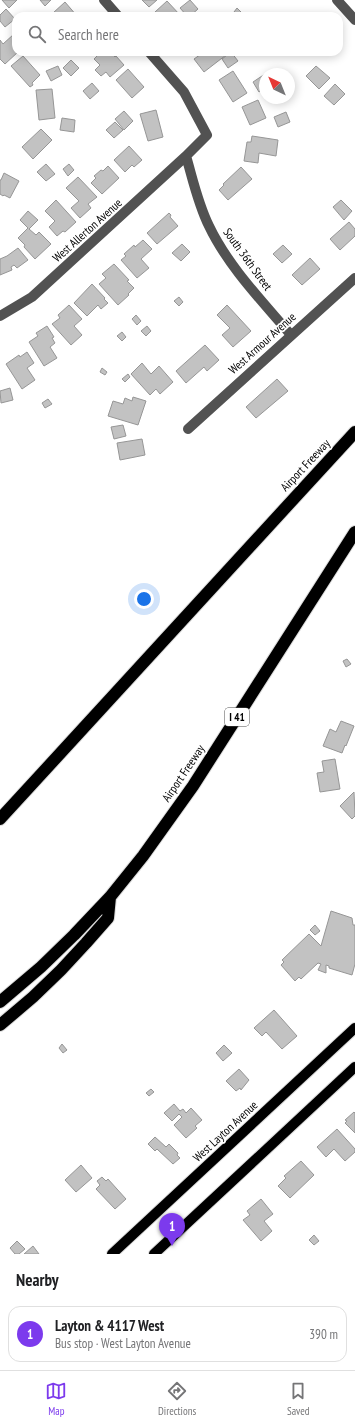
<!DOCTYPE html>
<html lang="en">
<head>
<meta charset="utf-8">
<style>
  body { margin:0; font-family:"PT Sans Narrow",sans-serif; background:#f6f6f6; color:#202124 }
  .compass { position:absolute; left:259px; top:68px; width:36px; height:36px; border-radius:50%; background:#fff; box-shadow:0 2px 10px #0003; rotate:317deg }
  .you { position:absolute; left:144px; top:599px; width:14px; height:14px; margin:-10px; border:3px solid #fff; border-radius:50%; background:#1a73e8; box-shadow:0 0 0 6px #1a73e833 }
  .badge { display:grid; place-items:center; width:26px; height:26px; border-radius:50%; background:#7c3aed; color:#fff; font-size:13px; font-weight:700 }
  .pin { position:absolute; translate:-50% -33px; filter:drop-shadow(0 1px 2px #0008) }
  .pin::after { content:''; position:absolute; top:21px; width:14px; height:12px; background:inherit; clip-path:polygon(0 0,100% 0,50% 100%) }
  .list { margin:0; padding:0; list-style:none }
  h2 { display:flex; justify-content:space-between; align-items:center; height:52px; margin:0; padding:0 16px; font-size:17px }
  h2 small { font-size:13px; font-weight:400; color:#757577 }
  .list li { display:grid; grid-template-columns:26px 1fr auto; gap:12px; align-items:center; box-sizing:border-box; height:56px; margin:0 8px 8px; padding:0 8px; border:1px solid #e0e0e0; border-radius:12px }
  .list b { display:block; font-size:15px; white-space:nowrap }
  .list p { margin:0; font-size:13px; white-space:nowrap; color:#757577 }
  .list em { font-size:13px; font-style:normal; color:#757577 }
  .icon { flex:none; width:22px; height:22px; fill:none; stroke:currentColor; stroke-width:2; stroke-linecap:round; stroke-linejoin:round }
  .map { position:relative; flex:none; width:355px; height:1254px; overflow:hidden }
  .search { position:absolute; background:#fff; box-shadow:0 2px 10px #0003; left:12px; right:12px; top:12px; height:44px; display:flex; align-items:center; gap:10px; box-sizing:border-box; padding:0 14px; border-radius:12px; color:#757577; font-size:15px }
  .sheet { height:116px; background:#fff }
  nav { display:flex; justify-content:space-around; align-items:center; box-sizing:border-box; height:56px; border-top:1px solid #e0e0e0; background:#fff; font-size:11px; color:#757577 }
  nav a { display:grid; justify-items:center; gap:2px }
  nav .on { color:#7c3aed }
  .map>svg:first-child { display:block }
</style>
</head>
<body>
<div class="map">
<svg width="355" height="1254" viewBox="0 0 355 1254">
  <rect width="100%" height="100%" fill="#fff"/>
  <!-- building -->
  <path fill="#c2c2c2" stroke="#969696" d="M2,0h15l-8,8z
    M40,0h11l-6,6z
    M142,0h15l-8,7z
    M190,0l8,9 -8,7h-3l-7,-8z
    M167,1l13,14 -2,1h-20l-3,-4z
    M65,2l12,14h-21l-3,-3z
    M237,8l5,5 -2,3 -6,-4z
    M6,9l9,10 -10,8 -5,-6v-6z
    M14,34l2,2v16h2l-13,12 -5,-5v-19l3,4z
    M101,52h9l5,5 1,-1 8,9 -14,12 -4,-5 -5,4 -6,-6 5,-5 -6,-6z
    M204,52h19l3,3 -22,17 -10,-13z
    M231,52l7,9 -10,7 -6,-9z
    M23,56l17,19 -8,8 1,2 -3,2 -19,-21z
    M71,60l8,8 -8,8 -8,-8z
    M58,66l4,9 -11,6 -5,-10z
    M316,66l14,12 -11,11 -13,-13z
    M128,69l16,18 -12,11 -16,-18z
    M233,71l14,22 -14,9 -14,-22z
    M265,74v14l-6,4 -6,-10z
    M92,83l7,8 -9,8 -7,-8z
    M335,84l10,10 -11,11 -10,-9z
    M52,89l3,29 -16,2 -3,-30z
    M258,100l8,18 -16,7 -8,-18z
    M156,110l7,27 -15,4 -8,-27z
    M124,111l9,10 -9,9 -9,-11z
    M286,112l4,10 -12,5 -4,-10z
    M62,118l13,2 -1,12 -14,-2z
    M115,122l8,8 -9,8 -8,-8z
    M41,129l11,11 -19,19 -11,-12z
    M252,136l26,4 -2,16 -17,-3 -1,10 -14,-2 3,-19h4z
    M129,146l13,14 -8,7 -2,-2 -7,7 -11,-12z
    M46,164l9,10 -9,7 -9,-9z
    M69,164l5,6 -6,6 -5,-7z
    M108,166l11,12 -17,16 -11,-11 5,-5 -2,-2 7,-6 2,1z
    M241,167l11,12 -24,21 -9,-10 5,-5 -1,-1z
    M4,173l15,8 -9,17 -6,-3 -1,1 -3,-2v-14h1z
    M78,177l19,20 -9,7 3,4 -11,10 -9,-10 8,-7 -13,-13z
    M56,200l20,22 -11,10 -2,-1 -6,5 -8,-9 6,-6 -10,-10z
    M341,200l11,11 -8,9 -11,-13z
    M28,211l10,9 -9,9 7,6 3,-3 12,12 -16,15 -11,-12 1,-2 -7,-7 10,-10 -8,-8z
    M169,213l2,2 -1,2 8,9 -21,18 -10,-11z
    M349,222l6,7v7l-15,14 -10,-11z
    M143,240l9,9 -11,10 8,9 -12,10 -16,-18 5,-4 -2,-2 10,-9 1,2z
    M182,244l8,8 -9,9 -9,-8z
    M283,245l9,9 -10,9 -9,-9z
    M18,248l10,12 -11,8 -3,-3 -3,2 1,3 -12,5v-16l7,-3z
    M310,258l10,11 -18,16 -10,-10z
    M114,264l15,16 -2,1 7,7 -6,6 1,1 -11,10 -19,-21 7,-6 -4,-4z
    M92,284l13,14 -1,1 4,4 -7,6 -3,-4 -11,11 -13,-13z
    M179,297l4,5 -4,4 -5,-5z
    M69,305l13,14 -8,7 8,9 -11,10 -19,-21 8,-6 -2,-3z
    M227,305l24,26 -18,16 -11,-12 8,-7 -13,-13z
    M136,315l5,6 -4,4 -5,-6z
    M47,326l7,11 -2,1 3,5 -5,4 7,11 -13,8 -15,-24 9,-6 -2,-3z
    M147,326l4,5 -5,5 -5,-5z
    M122,332l4,5 -4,4 -5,-5z
    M205,345l14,15 -12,11 -3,-4 -18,16 -10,-12z
    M27,352l7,11 -7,5 8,12 -13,9 -16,-25 13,-9 1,2z
    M142,363l9,11 8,-8 14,16 -13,12 -4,-5 -6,6 -19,-21z
    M102,368l5,4 -2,3 -5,-3z
    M128,374l2,3 -5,5 -3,-3z
    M277,379l11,12 -32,27 -10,-11z
    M10,388l3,12 -12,3 -1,-12z
    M133,397l13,4 -8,24 -30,-9 5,-15 10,3 2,-6 7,3z
    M48,399l4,5 -7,4 -3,-5z
    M123,425l3,11 -12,3 -3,-12z
    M142,439l3,16 -25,5 -3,-17z
    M347,659l4,5 -5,3 -3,-6z
    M341,721l13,5 -8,20 -1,-1 -3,8 -19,-7 7,-17 6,3z
    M335,759l5,30 -20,3 -3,-19 7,-1 -2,-11z
    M354,792l1,24 -3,3 -12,-13z
    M331,911l21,7 1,7h2v39l-3,11 -23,-7v-2l-3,-1v8l-8,-3 3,-6 -3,-1 -17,16 -2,-2 -4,4 -14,-16 3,-3 -2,-2 27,-26 12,12z
    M315,925l5,6 -5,4 -5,-5z
    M274,1010l23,26 -15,13 -16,-17 -4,4 -8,-8z
    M62,1044l5,6 -4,3 -4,-5z
    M224,1045l8,8 -9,8 -7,-8z
    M239,1069l10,11 -8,10 -1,-2 -4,3 -10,-10z
    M151,1089l3,3 -5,4 -3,-3z
    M174,1104l6,7 3,-2 3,4 5,-5 11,12 -7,6 2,2 -11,10 -12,-13 8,-8 -3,-3 -7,7 -8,-8z
    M354,1112l1,1v20l-10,-10 2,-2 -2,-1z
    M337,1129l18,20v3l-10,9 -11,-12 -8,8 -9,-10z
    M155,1137l11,10 3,-3 9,9 -1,2 3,3 -7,6 -16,-15 -2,2 -7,-7z
    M301,1161l13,14 -24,23 -12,-12 8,-8 -2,-2z
    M81,1165l11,13 -16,14 -11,-12z
    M102,1177l4,4 2,-2 18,20 -11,10 -19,-20 4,-4 -3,-4z
    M261,1199l12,15 -9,7 8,10 -11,10 -18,-21 7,-5 -3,-4z
    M314,1235l5,6 -5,4 -5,-5z
    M17,1241l8,8 -6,5h-4l-5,-6z
    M33,1246l6,8h-15z"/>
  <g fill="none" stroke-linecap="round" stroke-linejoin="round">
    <!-- major casing -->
    <g stroke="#dbdbdb" stroke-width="12">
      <path id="major" d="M112,1254l243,-226
        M154,1254l201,-187"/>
    </g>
    <!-- highway casing -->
    <g stroke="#dbdbdb" stroke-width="14">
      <path id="highway" d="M0,819l355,-387
        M0,1002l41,-35 33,-32 36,-38 33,-41 50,-70 162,-254
        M0,1025l33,-28 28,-27 25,-27 22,-25 2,-21"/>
    </g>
    <!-- minor -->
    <path stroke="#525252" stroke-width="10" d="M104,0l14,16
      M337,0l18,20
      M149,52l35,40 23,43 -21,21c7,24 12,48 23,70 19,40 53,75 82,109
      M0,316l32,-19 154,-141
      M188,429l167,-151"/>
    <!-- major -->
    <use href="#major" stroke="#000" stroke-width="10"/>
    <!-- highway -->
    <use href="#highway" stroke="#000" stroke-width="12"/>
  </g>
  <g text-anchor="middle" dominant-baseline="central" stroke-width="3.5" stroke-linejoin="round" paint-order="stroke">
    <!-- shield labels -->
    <rect fill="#fff" stroke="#4c4c4c" stroke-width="1" x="225" y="708" width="24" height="18" rx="3"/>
    <g font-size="11" font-weight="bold" fill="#000">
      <text x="237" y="717">I 41</text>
    </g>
    <!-- street labels -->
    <g font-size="12" fill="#000" stroke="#fff">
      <text transform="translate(87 230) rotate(-42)">West Allerton Avenue</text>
      <text transform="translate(248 259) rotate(54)">South 36th Street</text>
      <text transform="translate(262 343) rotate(-42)">West Armour Avenue</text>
      <text transform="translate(305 465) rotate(-47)">Airport Freeway</text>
      <text transform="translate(183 773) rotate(-56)">Airport Freeway</text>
      <text transform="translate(225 1131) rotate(-43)">West Layton Avenue</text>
    </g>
  </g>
</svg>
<svg class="compass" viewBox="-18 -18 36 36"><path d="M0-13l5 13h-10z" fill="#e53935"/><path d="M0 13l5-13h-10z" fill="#757577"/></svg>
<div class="you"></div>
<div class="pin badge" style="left:172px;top:1246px">1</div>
<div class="search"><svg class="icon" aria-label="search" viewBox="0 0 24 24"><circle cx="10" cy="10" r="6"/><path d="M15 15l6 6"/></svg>Search here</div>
</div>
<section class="sheet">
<h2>Nearby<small></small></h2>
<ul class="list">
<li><span class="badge">1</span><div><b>Layton &amp; 4117 West</b><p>Bus stop · West Layton Avenue</p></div><em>390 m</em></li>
</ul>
</section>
<nav>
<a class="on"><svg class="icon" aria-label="map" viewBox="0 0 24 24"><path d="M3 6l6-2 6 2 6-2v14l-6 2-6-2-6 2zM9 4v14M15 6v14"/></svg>Map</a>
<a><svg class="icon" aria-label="directions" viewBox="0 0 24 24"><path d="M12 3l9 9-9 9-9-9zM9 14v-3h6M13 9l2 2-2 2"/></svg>Directions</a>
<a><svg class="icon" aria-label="saved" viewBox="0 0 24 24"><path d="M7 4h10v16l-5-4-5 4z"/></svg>Saved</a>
</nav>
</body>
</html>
